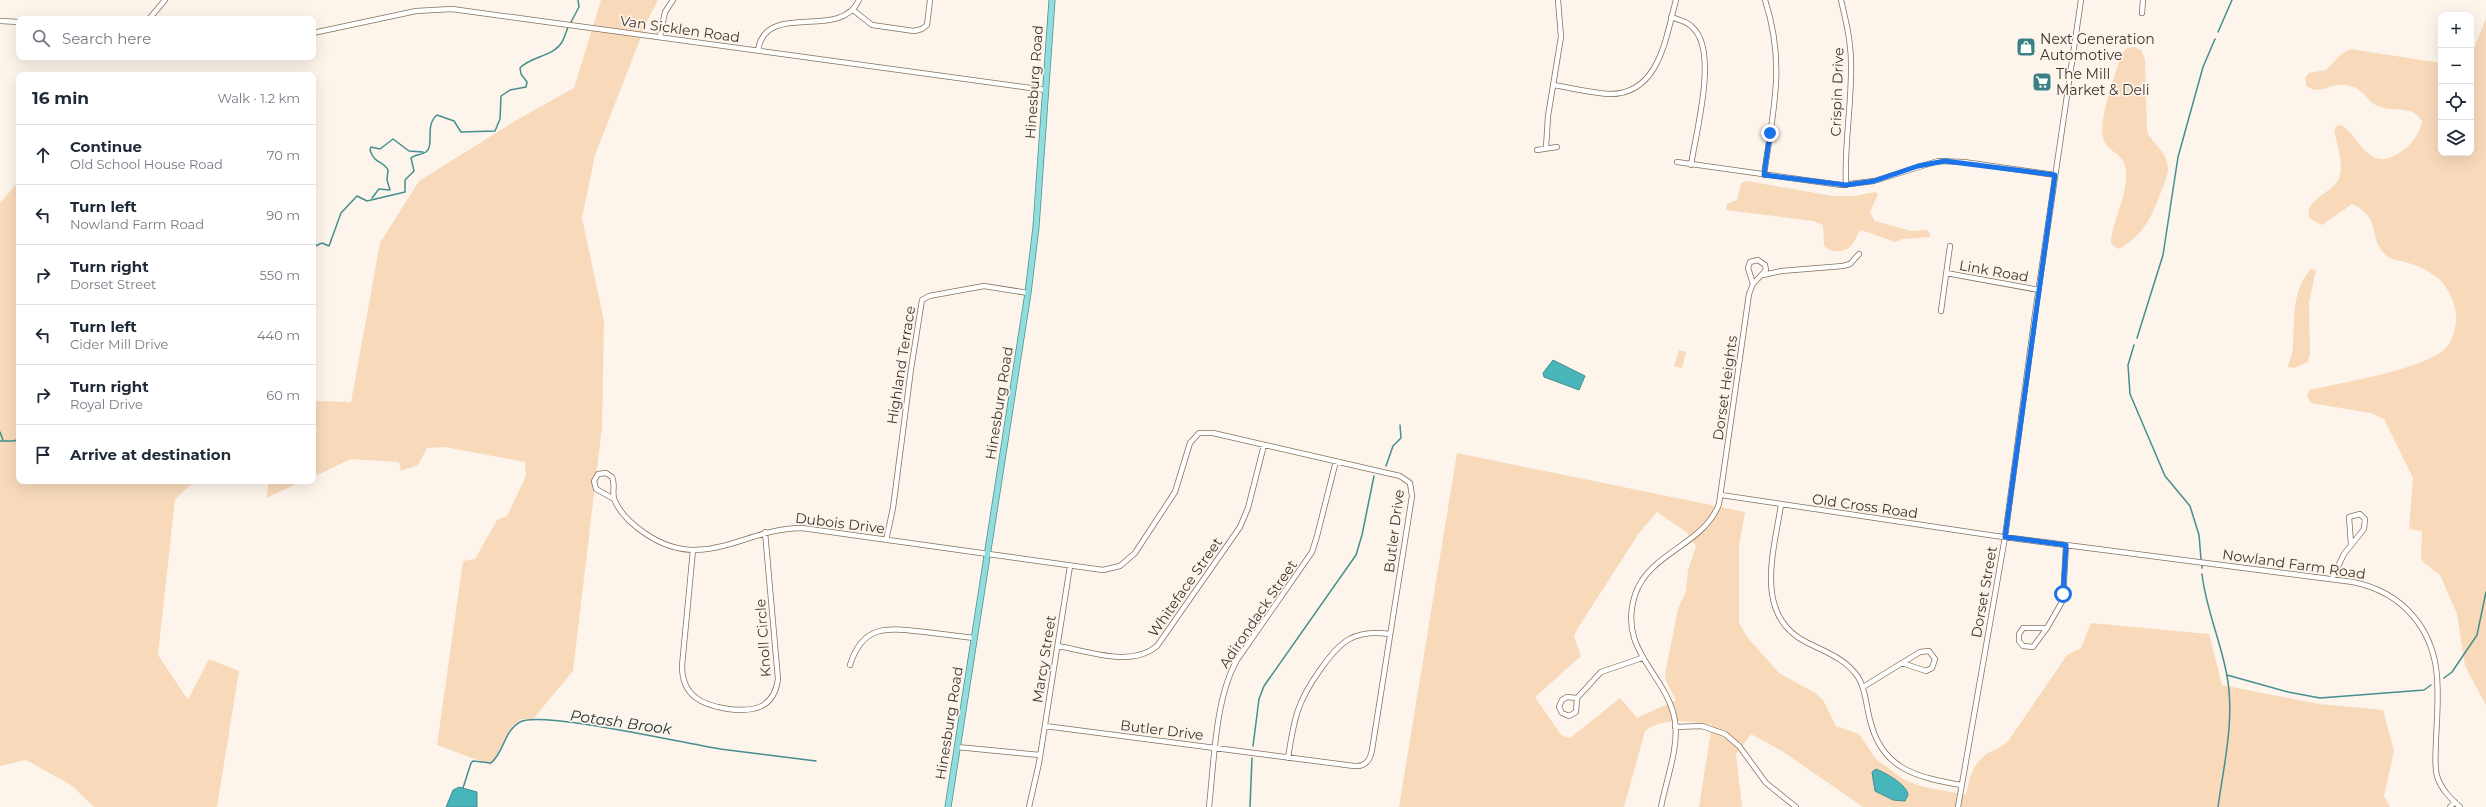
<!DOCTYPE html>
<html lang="en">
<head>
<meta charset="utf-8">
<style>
  body { margin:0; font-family:Montserrat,sans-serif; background:#f2f2f3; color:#1f2937 }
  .controls { position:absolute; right:12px; top:12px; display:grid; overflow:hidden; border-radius:8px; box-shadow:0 4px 16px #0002 }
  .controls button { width:36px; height:36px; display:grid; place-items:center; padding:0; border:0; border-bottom:1px solid #e0e1e3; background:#fff; color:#1f2937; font:20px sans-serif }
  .stop { position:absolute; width:12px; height:12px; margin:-9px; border:3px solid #1a73e8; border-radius:50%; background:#fff }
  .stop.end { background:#1a73e8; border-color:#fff; box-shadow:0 1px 4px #0008 }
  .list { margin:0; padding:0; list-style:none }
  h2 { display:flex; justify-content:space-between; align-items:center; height:52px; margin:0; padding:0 16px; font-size:17px }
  h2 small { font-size:13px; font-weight:400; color:#747a83 }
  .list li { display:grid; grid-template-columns:26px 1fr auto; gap:12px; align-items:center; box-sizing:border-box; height:60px; padding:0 16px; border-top:1px solid #e0e1e3 }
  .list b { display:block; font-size:15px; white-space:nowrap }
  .list p { margin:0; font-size:13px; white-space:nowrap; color:#747a83 }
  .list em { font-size:13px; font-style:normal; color:#747a83 }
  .icon { flex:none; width:22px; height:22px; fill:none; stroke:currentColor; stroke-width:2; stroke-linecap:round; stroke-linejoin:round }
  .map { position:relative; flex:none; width:2486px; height:807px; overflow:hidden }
  .search { position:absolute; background:#fff; box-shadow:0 4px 16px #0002; left:16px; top:16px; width:300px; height:44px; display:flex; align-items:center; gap:10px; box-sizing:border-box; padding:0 14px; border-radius:8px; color:#747a83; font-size:15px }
  .panel { position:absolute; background:#fff; box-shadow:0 4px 16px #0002; left:16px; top:72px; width:300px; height:412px; border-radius:8px }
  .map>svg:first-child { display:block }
</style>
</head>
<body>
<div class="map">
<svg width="2486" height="807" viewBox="0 0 2486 807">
  <rect width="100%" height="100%" fill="#fdf4eb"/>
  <!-- green -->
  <path fill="#f8dabb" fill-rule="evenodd" d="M601,0h57l-10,19 -53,136 -13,63 22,103 -2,106 -29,244 -40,48h-11l-10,7 -21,39 -54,-20 26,-184 12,-2 22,-39 10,-4 19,-40 -1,-14 -80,-15 -18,1 -9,17 -17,6 -2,-9 -48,-3 -38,18v-76l38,1 29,-159 39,-62 101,-63 54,-30z
    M2486,18v687l-21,-39 -8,-52 -17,-39 -17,-13 -2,-5 1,-26 -13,-2 4,-51 -29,-59 -13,-6 -60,-10 -4,-7 2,-6c32,-7 115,-21 136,-41 7,-7 11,-21 11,-31 0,-13 -6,-28 -16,-38 -9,-8 -21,-14 -32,-17 -8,-3 -16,-2 -22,-8 -19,-16 -3,-37 -34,-51l-30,21 -13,-7c-4,-21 24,-24 30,-40 5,-13 -2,-35 -5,-47l2,-5 5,-1c22,14 27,50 61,26 11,-8 17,-17 20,-30 -10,-16 -26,-9 -42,-14 -15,-5 -13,-19 -35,-22 -15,-2 -24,11 -39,1l-1,-8 4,-5 17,-3 14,-15 10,-6 91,14v90h30v-97z
    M2135,47l6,3 4,9 2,72c5,13 21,21 21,37 0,7 -4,17 -7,24 -9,24 -18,45 -43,57l-7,-6c1,-22 15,-43 15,-66 1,-23 -11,-20 -21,-34 -10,-17 11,-71 17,-90l5,-5z
    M19,181v300h176l-20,18 -17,156 30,45 21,-41 30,12 -22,136h-123l-23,-22 -45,-25 -26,6v-563z
    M1746,181l87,15h21l21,-4 3,2 -8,18 5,9 37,10 14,-1 4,3v4l-27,2 -8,3 -34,-12c-5,4 -5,11 -10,16 -7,7 -20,7 -27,0l-1,-21 -10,-4 -87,-11 1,-6 10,-4 4,-17z
    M2311,269l5,1 -7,33 1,50 -2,9 -14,6 -6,-1c1,-7 5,-13 5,-21 2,-28 -2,-55 18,-77z
    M1679,350l7,2 -4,16 -8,-2z
    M1457,453l288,59 -6,34v77l9,15 31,35 38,21 6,6 13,26 23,8 17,25 27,20 17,7 46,9c3,-16 6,-29 19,-40 8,-6 16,-6 24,-15l58,-85 14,-7 10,-25 118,11 13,51 97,19 64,6 11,41 -10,45 6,11h-527l-81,-56 -31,-17 -15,20 6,53h-43l13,-82c-20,-4 -50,-8 -67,6l-21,76h-225zM1657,512l29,20 10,14 -8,24 -2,21 -8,18 -13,65 1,7 10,19 -39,18 -17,-20 -50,40 -9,-3 -26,-38 46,-41 -7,-19 2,-6 63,-98z
    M269,481h34l-37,17z"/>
  <!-- water -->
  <path fill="#47b5b9" stroke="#448f8f" d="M1553,360l32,16 -6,14 -35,-13 -1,-4z
    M1876,769c8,3 32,16 32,26l-3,6 -12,-1 -18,-9 -3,-19z
    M459,787l18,5v15h-31l7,-17z"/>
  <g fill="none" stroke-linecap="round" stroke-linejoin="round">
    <!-- stream -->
    <path stroke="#448f8f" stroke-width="1.5" d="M570,24l9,-17 -1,-7
      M2218,32l14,-32
      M372,198l7,-9 11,1 -3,-10 1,-10c-5,-10 -13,-5 -18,-20l1,-3 9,2 13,-10 16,12 14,1
      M313,247l9,-4 7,3 12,-33 16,-17 10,5 38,-9v-12l9,-9 -3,-13c4,-4 11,-3 15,-6 9,-7 -2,-26 11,-37l17,6 7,11 34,-1 5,-12 1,-23 9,-6 16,-3 1,-5 -6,-8 -1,-6c11,-12 33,-11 42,-26 3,-5 4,-10 6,-15
      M2137,338l26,-83 15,-98 25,-90 12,-28
      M2134,345l-6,20 2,29 35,82 25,30 9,29 2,24
      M0,432l3,8
      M0,441h14l5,-2
      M1386,466l7,-20 8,-8 -1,-13
      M2202,566v2
      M2202,574c4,36 19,67 25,102 8,43 -3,88 -9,131
      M2227,675l61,17 32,6 104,-8 7,-5
      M2444,678l8,-6 25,-37 9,-43
      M1253,746l6,-47 5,-13 92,-131 6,-20 12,-59
      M463,788l8,-25 2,-2 18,2c13,-11 13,-32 29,-41 20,-12 168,22 200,27 32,4 64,8 96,12
      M1250,807l2,-49"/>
    <!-- minor casing -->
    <g stroke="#84715d" stroke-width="6">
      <path id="minor" d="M1841,0c5,21 10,42 10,63 1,41 -7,81 -5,122
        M853,10l19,15 42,6 8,-2 5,-4 3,-25
        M2142,13l1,-13
        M1671,17c9,3 18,5 24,13 22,26 1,102 -4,135
        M149,19l16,-19
        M0,21l19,1
        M313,33l103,-22 36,-2 594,81
        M660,36l5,-24 8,-12
        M758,50c8,-50 82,-8 101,-50
        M1553,85c19,3 38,8 57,9 50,0 56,-58 66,-94
        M1546,148l2,-32 13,-79 -3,-37
        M1537,150l20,-3
        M1677,162l164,23 33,-4 64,-20 26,1 91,13
        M1764,175c9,-64 22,-111 1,-175
        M1946,273l93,17
        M1763,275l18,-4 62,-5 7,-2 9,-10
        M1941,311l9,-65
        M1721,495l275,41 357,46c24,5 44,15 60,34 31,36 25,79 23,124 0,11 -2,24 1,36 4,13 13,22 23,31
        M614,499l-18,-10 -2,-8 4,-7 8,-1 6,4c4,8 -1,17 3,24 6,14 19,25 31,33 58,39 98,-6 156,-6l301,42 17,-4 15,-13 40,-61 15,-49 9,-10h14l187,43 10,7 2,13 -40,254c-2,11 -7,17 -18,16l-309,-40
        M1781,505c-7,46 -28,110 25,137 19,10 39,16 52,35 8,12 8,29 12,43 12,50 47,57 91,65
        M886,540l7,-32 18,-139 11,-69 7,-4 55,-10 44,7
        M693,550l-11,116c0,30 20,39 46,43 25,3 46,0 50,-30l-13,-147
        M2332,579l12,-25 20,-25 1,-10 -5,-5 -11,3 2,27
        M2047,628l-14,19 -10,-1 -4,-5v-7l4,-6h24l16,-28 3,-55
        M1058,646c30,5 73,22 99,0l83,-119 8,-19 16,-63
        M850,665c13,-42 39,-37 75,-33 16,2 33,4 49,6
        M1863,687l57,-35 9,-1 6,8 -3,9 -6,3 -24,-8
        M1577,698l-1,14 -7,4 -7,-3 -3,-6 3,-7 5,-3 10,1 24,-26 41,-14
        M1675,727l27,-1 23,8 14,12 27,37 30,24
        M957,747l83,8
        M1288,758c6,-39 9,-56 32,-88 20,-29 34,-41 70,-36
        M1029,807l10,-44 31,-197
        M1209,807c5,-44 6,-109 28,-147l75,-108 5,-16 19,-75
        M1661,807c5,-27 18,-59 14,-86 -8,-48 -58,-69 -40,-126 14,-43 68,-49 84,-91l30,-210 4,-10 13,-14 -1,-5 -7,-5 -8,2 -2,6 5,16
        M1958,807l47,-270 31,-230 45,-307
        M2450,807l5,-5"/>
    </g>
    <!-- major casing -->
    <g stroke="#459292" stroke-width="7">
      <path id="major" d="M948,807l80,-514 8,-66 16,-227"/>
    </g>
    <!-- minor -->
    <use href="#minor" stroke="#fff" stroke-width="4.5"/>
    <!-- major -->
    <use href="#major" stroke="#92dcde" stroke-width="5.5"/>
  </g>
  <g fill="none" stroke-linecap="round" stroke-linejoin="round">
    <!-- route -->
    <path stroke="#1a73e8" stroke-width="5" d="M1770,133l-6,42 82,10 28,-4 44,-15 27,-5 110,14 -50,362 61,8 -3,49"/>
  </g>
  <!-- icons -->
  <defs>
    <g id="shop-square" transform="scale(1)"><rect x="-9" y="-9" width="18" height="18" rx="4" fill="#398184" stroke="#fdf4eb"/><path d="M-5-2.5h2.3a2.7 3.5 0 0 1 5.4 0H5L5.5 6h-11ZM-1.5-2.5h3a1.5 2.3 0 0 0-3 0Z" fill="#fff"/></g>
    <g id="supermarket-square" transform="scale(1)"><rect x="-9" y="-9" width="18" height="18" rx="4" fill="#398184" stroke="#fdf4eb"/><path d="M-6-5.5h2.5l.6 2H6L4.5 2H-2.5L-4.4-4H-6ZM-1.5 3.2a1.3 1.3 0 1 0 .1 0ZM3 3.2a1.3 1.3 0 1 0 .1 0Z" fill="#fff"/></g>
  </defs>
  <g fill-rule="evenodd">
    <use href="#shop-square" x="2026" y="47"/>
    <use href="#supermarket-square" x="2042" y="82"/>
  </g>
  <g text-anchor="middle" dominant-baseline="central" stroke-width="3.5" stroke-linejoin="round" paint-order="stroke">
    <!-- street labels -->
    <g font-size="14" fill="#3e362d" stroke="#fdf4eb">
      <text transform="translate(680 29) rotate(8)">Van Sicklen Road</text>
      <text transform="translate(1034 82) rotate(-86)">Hinesburg Road</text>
      <text transform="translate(1837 92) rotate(-88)">Crispin Drive</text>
      <text transform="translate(1994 271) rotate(10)">Link Road</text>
      <text transform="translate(901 365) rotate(-81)">Highland Terrace</text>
      <text transform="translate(1725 388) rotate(-82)">Dorset Heights</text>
      <text transform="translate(999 403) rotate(-81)">Hinesburg Road</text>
      <text transform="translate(1865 506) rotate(8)">Old Cross Road</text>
      <text transform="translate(840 523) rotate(7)">Dubois Drive</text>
      <text transform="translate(1394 531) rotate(-83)">Butler Drive</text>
      <text transform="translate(2294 564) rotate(8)">Nowland Farm Road</text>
      <text transform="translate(1185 587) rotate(-55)">Whiteface Street</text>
      <text transform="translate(1984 592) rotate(-80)">Dorset Street</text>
      <text transform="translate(1258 614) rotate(-56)">Adirondack Street</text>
      <text transform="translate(763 638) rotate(-94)">Knoll Circle</text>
      <text transform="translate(1044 659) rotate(-81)">Marcy Street</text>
      <text transform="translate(949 723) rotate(-81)">Hinesburg Road</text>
      <text transform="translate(1162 730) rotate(7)">Butler Drive</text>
    </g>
    <!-- poi labels -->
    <g font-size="14" fill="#3e362d" stroke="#fdf4eb" text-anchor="start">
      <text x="2040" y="39">Next Generation<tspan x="2040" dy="16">Automotive</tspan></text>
      <text x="2056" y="74">The Mill<tspan x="2056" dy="16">Market &amp; Deli</tspan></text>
    </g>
    <!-- water labels -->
    <g font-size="15" font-style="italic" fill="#213a3a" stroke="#fdf4eb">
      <text transform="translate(621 722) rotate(8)">Potash Brook</text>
    </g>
  </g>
</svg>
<div class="controls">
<button>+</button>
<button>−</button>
<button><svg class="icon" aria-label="locate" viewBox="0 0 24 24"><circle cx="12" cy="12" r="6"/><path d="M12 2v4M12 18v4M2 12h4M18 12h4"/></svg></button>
<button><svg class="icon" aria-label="layers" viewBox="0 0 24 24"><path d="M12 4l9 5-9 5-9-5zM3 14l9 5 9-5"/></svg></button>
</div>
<div class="stop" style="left:2063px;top:594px"></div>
<div class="stop end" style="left:1770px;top:133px"></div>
<div class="search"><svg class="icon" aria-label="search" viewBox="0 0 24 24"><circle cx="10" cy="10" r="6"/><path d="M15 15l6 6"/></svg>Search here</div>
<section class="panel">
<h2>16 min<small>Walk · 1.2 km</small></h2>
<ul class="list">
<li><svg class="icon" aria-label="ahead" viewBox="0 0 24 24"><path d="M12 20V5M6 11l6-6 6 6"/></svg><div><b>Continue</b><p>Old School House Road</p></div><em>70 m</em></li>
<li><svg class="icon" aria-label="left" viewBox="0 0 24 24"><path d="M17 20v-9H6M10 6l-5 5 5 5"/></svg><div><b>Turn left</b><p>Nowland Farm Road</p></div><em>90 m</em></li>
<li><svg class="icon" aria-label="right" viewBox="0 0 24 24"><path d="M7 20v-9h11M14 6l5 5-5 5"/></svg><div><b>Turn right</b><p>Dorset Street</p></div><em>550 m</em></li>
<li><svg class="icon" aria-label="left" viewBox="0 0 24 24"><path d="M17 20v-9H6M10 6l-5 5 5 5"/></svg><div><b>Turn left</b><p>Cider Mill Drive</p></div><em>440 m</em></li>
<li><svg class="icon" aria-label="right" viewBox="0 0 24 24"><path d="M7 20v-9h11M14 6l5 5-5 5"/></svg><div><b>Turn right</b><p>Royal Drive</p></div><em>60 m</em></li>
<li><svg class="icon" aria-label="arrive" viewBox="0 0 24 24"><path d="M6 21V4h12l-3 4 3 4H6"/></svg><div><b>Arrive at destination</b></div></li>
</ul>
</section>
</div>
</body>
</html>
